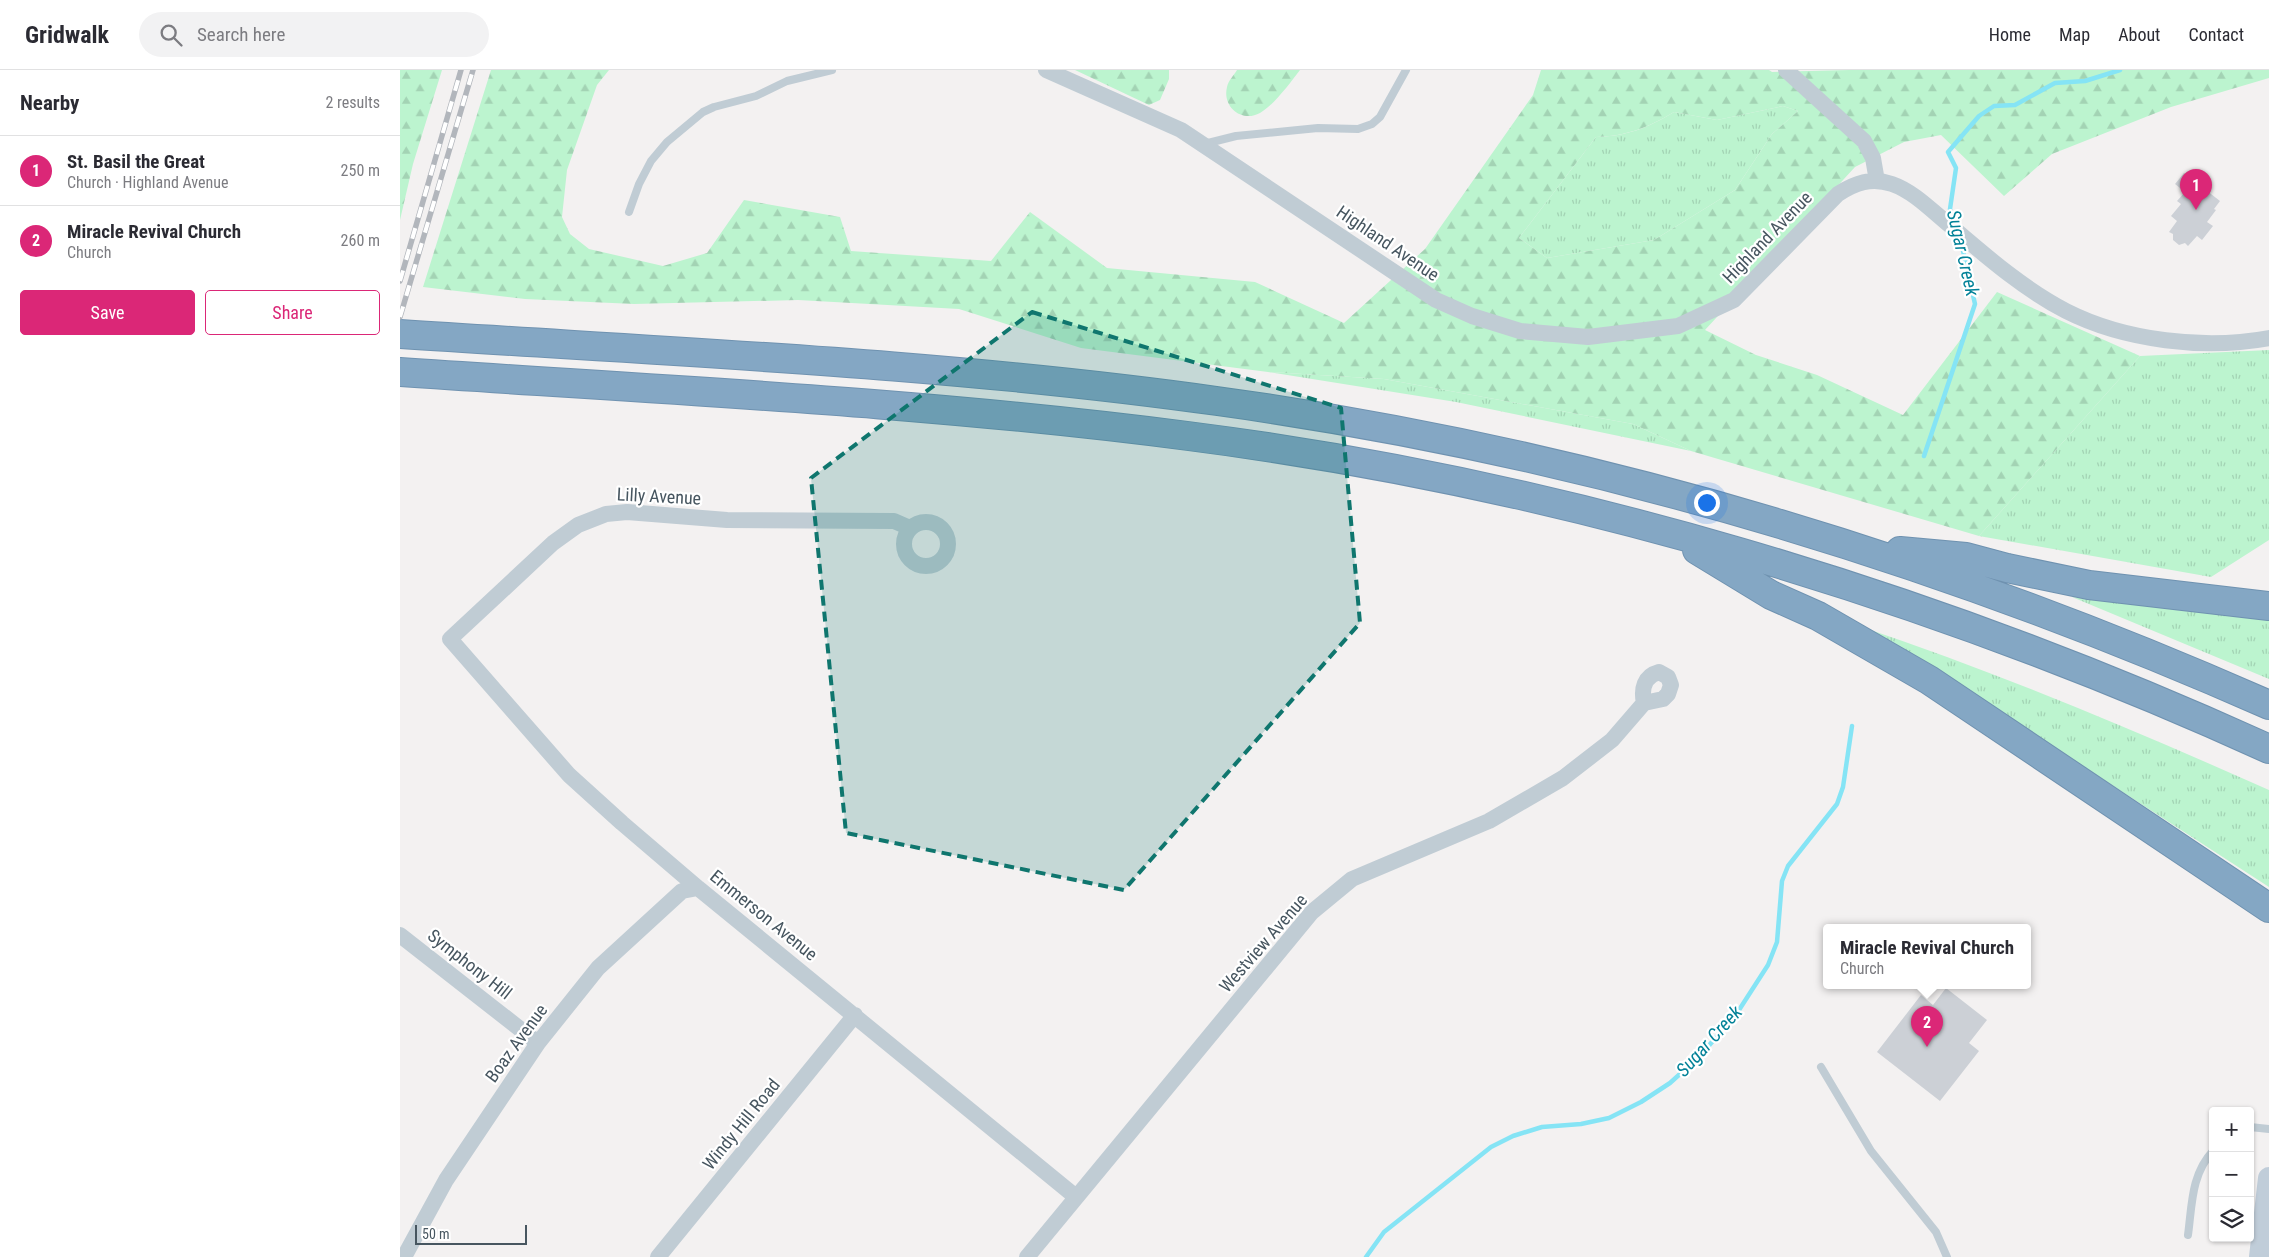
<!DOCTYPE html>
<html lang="en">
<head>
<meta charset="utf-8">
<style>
  body { margin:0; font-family:"Roboto Condensed",sans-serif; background:#f2f2f3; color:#2b2b33 }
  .controls { position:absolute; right:15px; bottom:15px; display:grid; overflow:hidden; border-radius:5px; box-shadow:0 1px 4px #0004 }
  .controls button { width:45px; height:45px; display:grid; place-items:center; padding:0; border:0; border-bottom:1px solid #e1e1e2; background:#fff; color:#2b2b33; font:25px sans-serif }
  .scale { position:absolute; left:15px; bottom:12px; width:112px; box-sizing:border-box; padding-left:5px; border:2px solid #475660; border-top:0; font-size:14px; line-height:18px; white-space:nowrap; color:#475660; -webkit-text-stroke:4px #fff; paint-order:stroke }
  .you { position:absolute; left:1306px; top:432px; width:18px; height:18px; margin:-12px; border:4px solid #fff; border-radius:50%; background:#1a73e8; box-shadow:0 0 0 8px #1a73e833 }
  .badge { display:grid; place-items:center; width:32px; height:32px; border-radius:50%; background:#db2777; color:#fff; font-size:16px; font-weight:700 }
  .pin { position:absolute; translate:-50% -41px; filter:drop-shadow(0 1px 2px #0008) }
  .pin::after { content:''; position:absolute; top:26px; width:18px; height:15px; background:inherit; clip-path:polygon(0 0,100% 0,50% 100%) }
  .popup { position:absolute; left:1423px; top:854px; width:208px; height:65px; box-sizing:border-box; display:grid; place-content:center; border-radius:5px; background:#fff; filter:drop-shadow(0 1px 4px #0005); font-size:16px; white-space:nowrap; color:#7c7c81 }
  .popup b { font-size:19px; color:#2b2b33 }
  .popup::after { content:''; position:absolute; left:50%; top:100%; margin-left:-10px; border:10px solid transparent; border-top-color:#fff }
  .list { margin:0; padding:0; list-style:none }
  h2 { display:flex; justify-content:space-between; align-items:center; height:65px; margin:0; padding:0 20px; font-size:21px }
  h2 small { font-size:16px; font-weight:400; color:#7c7c81 }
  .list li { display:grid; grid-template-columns:32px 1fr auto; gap:15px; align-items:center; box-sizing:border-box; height:70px; padding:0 20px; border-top:1px solid #e1e1e2 }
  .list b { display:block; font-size:19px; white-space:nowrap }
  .list p { margin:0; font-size:16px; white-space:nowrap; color:#7c7c81 }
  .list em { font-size:16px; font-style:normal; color:#7c7c81 }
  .actions { display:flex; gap:10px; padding:15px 20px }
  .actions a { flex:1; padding:11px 0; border:1px solid #db2777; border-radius:5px; text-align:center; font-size:18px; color:#db2777 }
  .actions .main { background:#db2777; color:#fff }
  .icon { flex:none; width:28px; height:28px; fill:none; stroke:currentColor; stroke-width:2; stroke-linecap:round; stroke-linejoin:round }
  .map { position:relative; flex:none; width:1869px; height:1187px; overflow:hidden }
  header { display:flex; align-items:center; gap:30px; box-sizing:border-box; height:70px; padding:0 25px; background:#fff; border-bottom:1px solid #e1e1e2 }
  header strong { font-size:24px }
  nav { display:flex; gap:28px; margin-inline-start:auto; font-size:18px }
  .search { width:350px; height:45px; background:#f2f2f3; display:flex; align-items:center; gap:12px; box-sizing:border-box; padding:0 18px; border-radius:28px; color:#7c7c81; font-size:19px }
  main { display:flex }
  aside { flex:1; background:#fff }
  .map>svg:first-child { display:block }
</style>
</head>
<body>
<header>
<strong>Gridwalk</strong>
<div class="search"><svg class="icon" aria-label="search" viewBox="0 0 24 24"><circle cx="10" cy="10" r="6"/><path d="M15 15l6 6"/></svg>Search here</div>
<nav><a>Home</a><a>Map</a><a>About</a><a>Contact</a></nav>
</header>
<main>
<aside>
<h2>Nearby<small>2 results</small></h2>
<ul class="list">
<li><span class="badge">1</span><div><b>St. Basil the Great</b><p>Church · Highland Avenue</p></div><em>250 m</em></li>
<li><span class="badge">2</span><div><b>Miracle Revival Church</b><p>Church</p></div><em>260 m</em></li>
</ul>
<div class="actions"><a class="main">Save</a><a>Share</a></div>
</aside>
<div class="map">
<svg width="1869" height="1187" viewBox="0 0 1869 1187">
  <defs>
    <pattern id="grass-tufts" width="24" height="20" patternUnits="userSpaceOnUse" patternTransform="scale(1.25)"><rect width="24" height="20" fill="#bcf4cf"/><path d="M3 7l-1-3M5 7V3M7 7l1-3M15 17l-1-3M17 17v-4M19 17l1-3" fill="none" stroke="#a3d3b4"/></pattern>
    <pattern id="forest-firs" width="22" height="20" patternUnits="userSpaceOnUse" patternTransform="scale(1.25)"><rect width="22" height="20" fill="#bcf4cf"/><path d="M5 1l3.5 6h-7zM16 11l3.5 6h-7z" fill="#a3d3b4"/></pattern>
  </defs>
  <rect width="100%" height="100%" fill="#f3f1f1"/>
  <!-- grass -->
  <path fill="url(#grass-tufts)" d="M1383,36l15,5 -26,23 -37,56 -81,50 -107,18 -28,-20 77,-101c32,-1 51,-9 78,-25l43,8z
    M1869,280v190l-58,37 -232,-41 161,-180z
    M868,302l116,7 249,45 58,27 -235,-49z
    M1672,527l197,22v60z
    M1459,556c140,47 275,104 410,164v97l-336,-218z"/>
  <!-- forest -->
  <path fill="url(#forest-firs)" fill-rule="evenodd" d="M0,0h42l-29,94 -13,56z
    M91,0h118l-12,15 -30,85 -5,47 8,17 19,15 74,17 44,-13 37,-53 96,17 11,34 140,10 39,-49 77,56 148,14 89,41 81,-74 108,-154 8,-25h228l3,2 77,-2h420v8l-98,29 -119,47 -48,42 -63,-61 -37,7 -49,25 -150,163 51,25 61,20 86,40 94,-123 143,64 -161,180 -288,-85 -58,-27 -249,-45 -116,-7 -187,-24 -122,-39 -161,-9 -164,4 -109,-5 -102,-12zM1383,36l15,5 -26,23 -37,56 -81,50 -107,18 -28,-20 77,-101c31,-1 51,-9 78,-25l43,8z
    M675,0h94v9l-9,21 -11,5z
    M837,0h63c-10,13 -26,35 -40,43 -18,10 -38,-6 -33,-26 1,-6 7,-12 10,-17z"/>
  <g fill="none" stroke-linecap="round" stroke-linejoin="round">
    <!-- stream -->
    <path stroke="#85e4f5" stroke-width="4.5" d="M1554,151l-4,-12 6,-41 -8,-16 31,-36 15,-10 21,-1 40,-22 30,-2 35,-11
      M1524,386l51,-152 -14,-62
      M966,1187l18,-25 107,-85 22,-11 29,-9 39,-3 28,-6 32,-16 29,-19 31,-28 38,-45 29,-45 9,-23 5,-61 6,-15 49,-62 6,-17 9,-61"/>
  </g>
  <!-- building -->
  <path fill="#ccd0d6" d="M1784,103l36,28 -6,8 2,1 -9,12 6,4 -11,14 -5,-4 -9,10 -3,-3 -6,2 -6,-5v-6l-4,-2 8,-11 -6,-5 10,-12 -4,-3 8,-9 -10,-8z
    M1546,918l41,32 -18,23 10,8 -39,50 -63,-49 44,-57 12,10z"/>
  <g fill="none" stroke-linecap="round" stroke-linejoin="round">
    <!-- motorway casing -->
    <g stroke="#6f92b0" stroke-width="30">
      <path id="motorway" d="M0,264c272,18 546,29 817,67 363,50 717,156 1052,304
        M0,302c263,18 527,30 788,64 370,47 743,159 1081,313
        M1297,480l74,45 47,21 111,64 340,228
        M1500,481l66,6 41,11 82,17 180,21"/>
    </g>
    <!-- service -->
    <path stroke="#c0ccd4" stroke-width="8" d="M804,74l32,-8 82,-8 40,1 14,-5 8,-7 26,-47
      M229,142l10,-28 12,-23 16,-19 36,-30 11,-5 42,-11 31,-15 45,-11
      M1421,997l50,84 65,81 11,25
      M1850,1057l19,2
      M1788,1165c4,-29 3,-61 25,-84"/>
    <!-- minor -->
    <path stroke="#c0ccd4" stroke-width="16" d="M646,0l135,60 255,170 36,16 48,15 68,6 90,-11 56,-26 104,-106c17,-11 33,-17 54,-10 23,8 42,29 61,44 35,30 71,61 113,83 59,30 139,39 203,27
      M1386,0l78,71 9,17 4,23
      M504 474a22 22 0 1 1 44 0a22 22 0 1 1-44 0Z
      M510,458l-16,-7 -167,-1 -100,-8 -21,2 -28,11 -25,18 -103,96 119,136 53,48 76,65 378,309
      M0,865l138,108
      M4,1187l42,-77 92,-137 60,-75 84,-77 16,-3
      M258,1187l197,-242
      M627,1187l285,-345 40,-33 137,-58 74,-43 49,-38 32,-37 19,-4 5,-5 3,-9 -3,-8 -9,-5c-15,4 -18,17 -15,31"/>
    <!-- secondary -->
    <path stroke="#c0cdd9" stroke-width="22" d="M1860,1187l9,-79"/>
    <!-- motorway -->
    <use href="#motorway" stroke="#84a7c4" stroke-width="28"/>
    <!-- rail casing -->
    <g stroke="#b2b6bc" stroke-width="5.5">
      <path id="rail" d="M0,211l61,-211
        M0,247l73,-247"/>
    </g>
    <!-- rail -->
    <use href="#rail" stroke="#fff" stroke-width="4" stroke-dasharray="11" stroke-linecap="butt"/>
  </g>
  <!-- marked area -->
  <path fill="#0f766e" fill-opacity="0.2" stroke="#0f766e" stroke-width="4" stroke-dasharray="10 6" stroke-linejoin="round" d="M632,242l309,96 19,215 -236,267 -278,-57 -35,-355z"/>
  <g text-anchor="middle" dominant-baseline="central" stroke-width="4.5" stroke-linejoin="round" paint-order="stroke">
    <!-- street labels -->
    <g font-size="18" fill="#475660" stroke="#fff">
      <text transform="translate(1367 167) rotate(-46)">Highland Avenue</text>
      <text transform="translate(988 173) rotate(34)">Highland Avenue</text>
      <text transform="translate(259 426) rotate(3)">Lilly Avenue</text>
      <text transform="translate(364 845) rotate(39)">Emmerson Avenue</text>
      <text transform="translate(863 873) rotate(-49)">Westview Avenue</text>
      <text transform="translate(70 894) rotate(38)">Symphony Hill</text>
      <text transform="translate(116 973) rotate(-54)">Boaz Avenue</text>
      <text transform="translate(341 1054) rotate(-51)">Windy Hill Road</text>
    </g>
    <!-- water labels -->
    <g font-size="19" font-style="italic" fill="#038298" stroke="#fff">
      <text transform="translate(1563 183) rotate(77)">Sugar Creek</text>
      <text transform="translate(1309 971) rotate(-48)">Sugar Creek</text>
    </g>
  </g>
</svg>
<div class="controls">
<button>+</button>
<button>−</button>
<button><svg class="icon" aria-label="layers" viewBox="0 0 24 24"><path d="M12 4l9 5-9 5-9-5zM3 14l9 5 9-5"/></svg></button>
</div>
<div class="scale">50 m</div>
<div class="you"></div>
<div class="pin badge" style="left:1796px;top:140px">1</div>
<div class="pin badge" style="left:1527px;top:977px">2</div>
<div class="popup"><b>Miracle Revival Church</b>Church</div>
</div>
</main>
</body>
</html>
